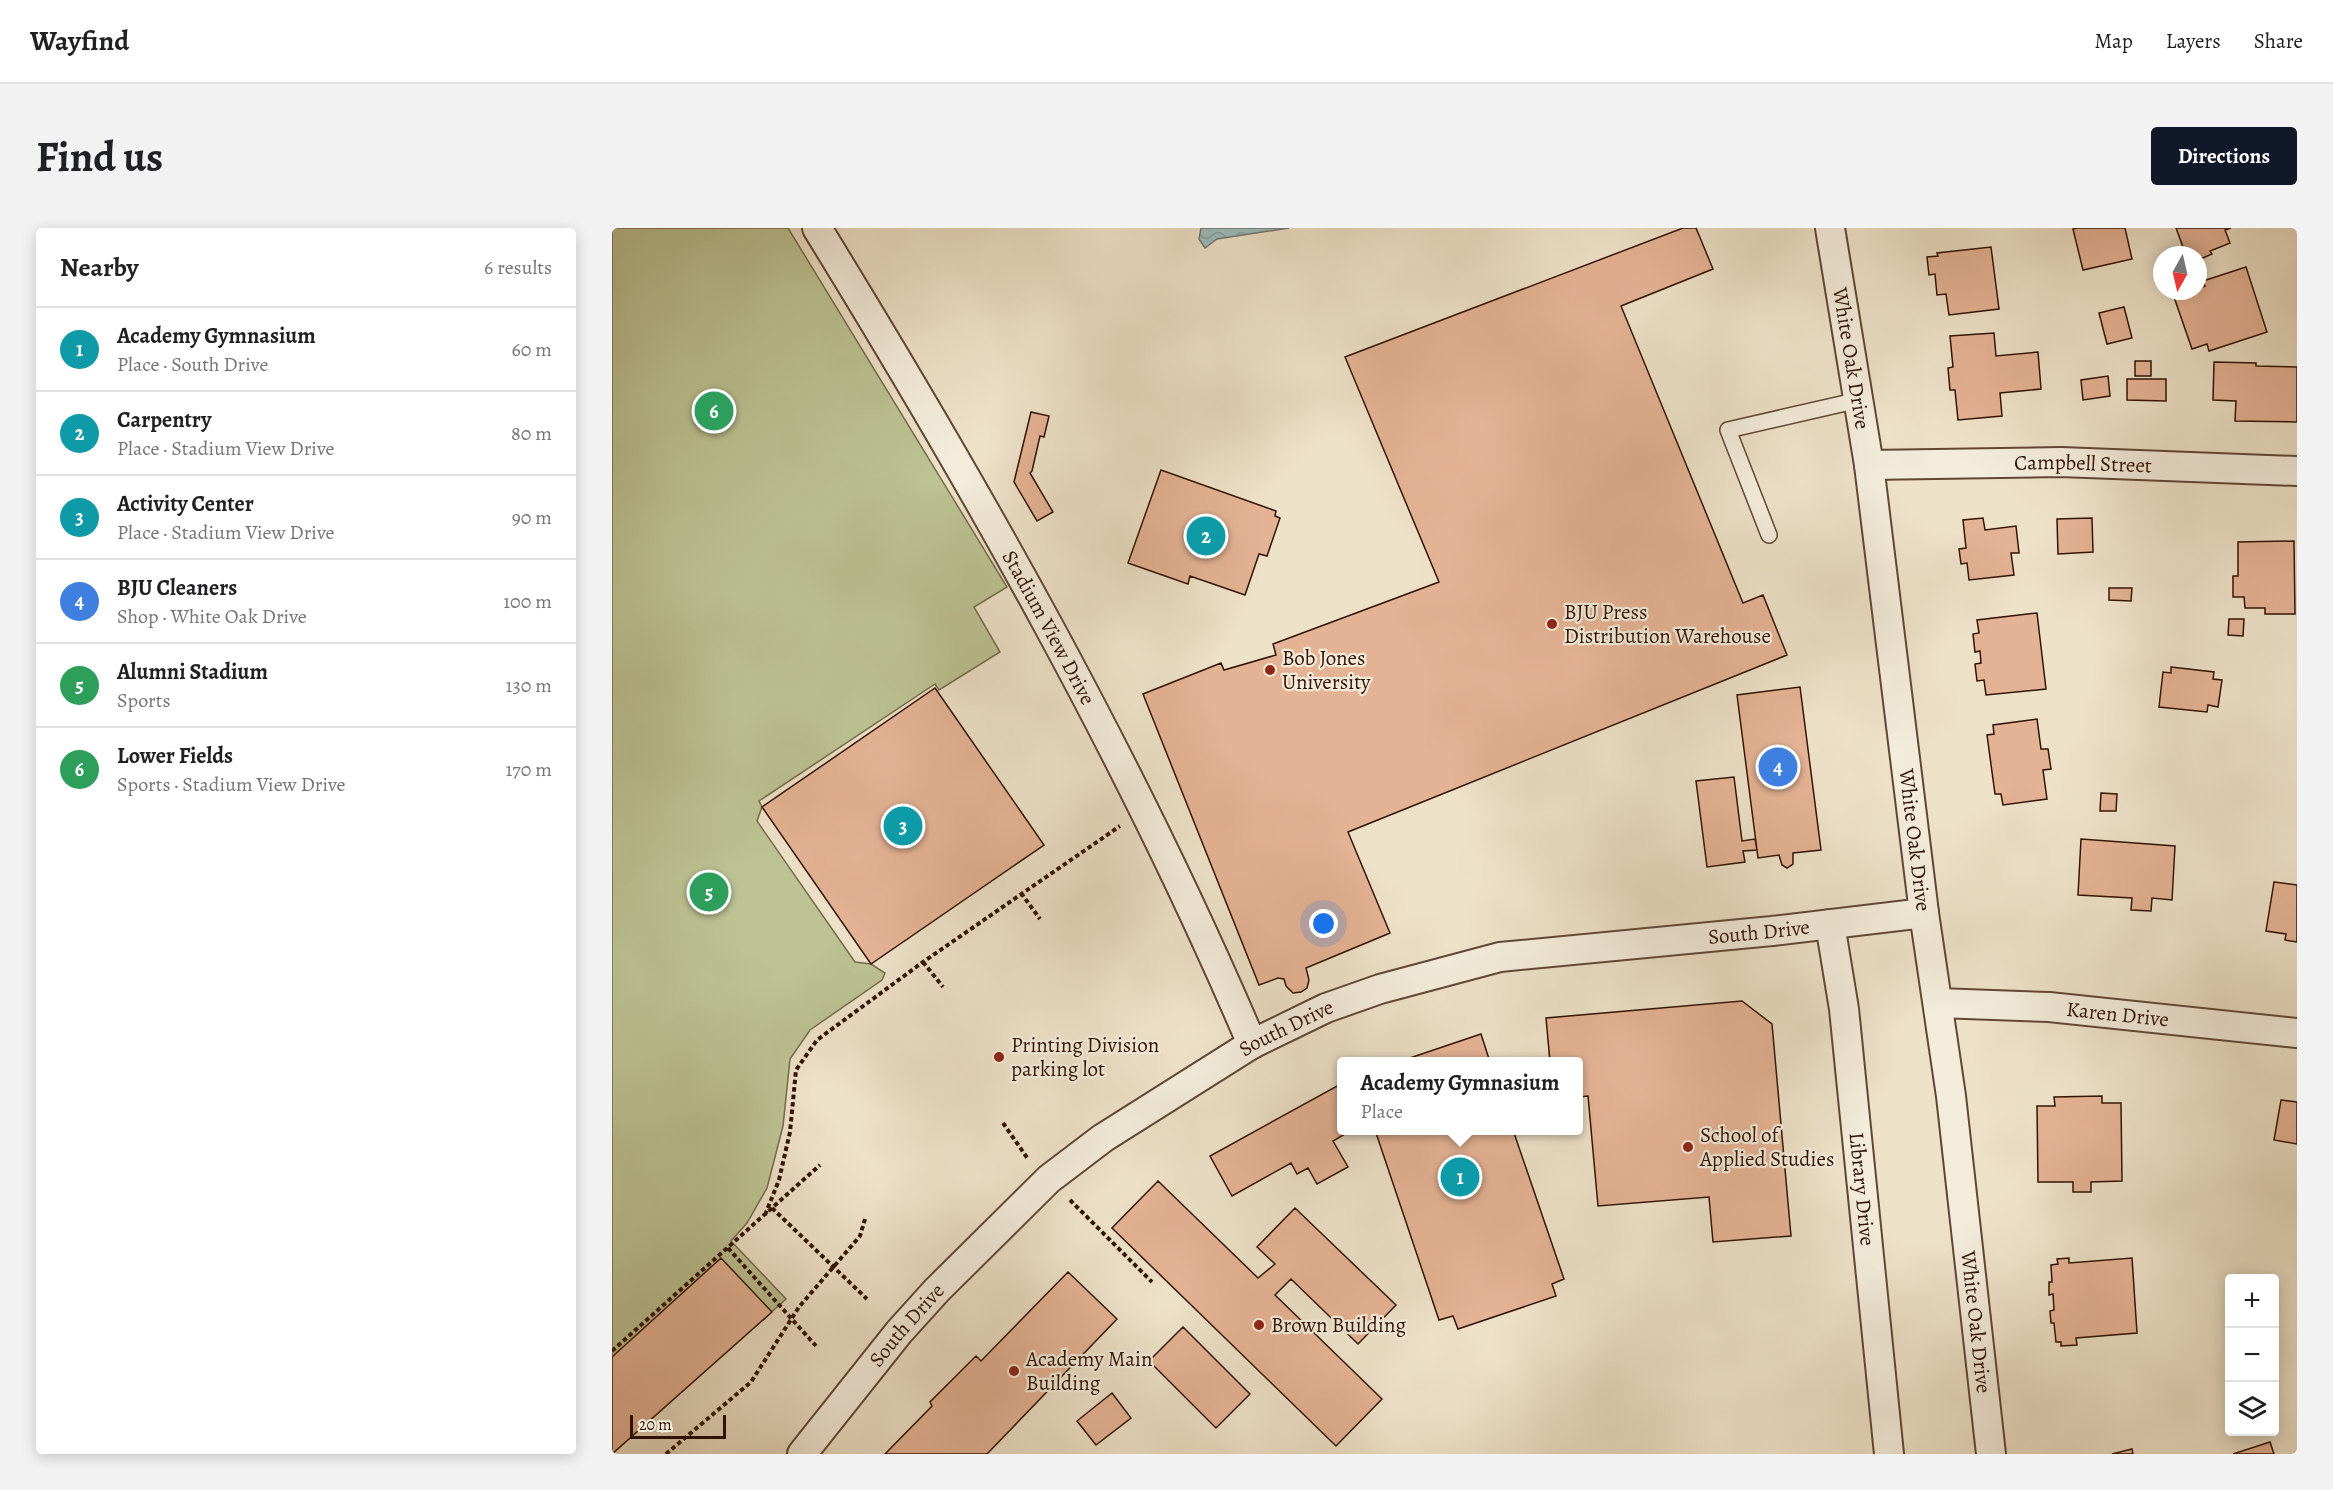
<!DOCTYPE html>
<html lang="en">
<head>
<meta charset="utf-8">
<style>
  body { margin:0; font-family:Alegreya,serif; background:#f2f2f2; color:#202124 }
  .controls { position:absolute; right:18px; bottom:18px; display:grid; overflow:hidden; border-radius:6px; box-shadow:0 3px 15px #0003 }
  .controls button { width:54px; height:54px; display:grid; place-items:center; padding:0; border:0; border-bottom:2px solid #e0e0e0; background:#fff; color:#202124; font:30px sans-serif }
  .compass { position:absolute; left:1541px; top:18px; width:54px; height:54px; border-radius:50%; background:#fff; box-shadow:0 3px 15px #0003; rotate:188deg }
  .scale { position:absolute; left:18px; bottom:15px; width:96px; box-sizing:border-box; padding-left:6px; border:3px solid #311304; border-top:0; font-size:16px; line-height:21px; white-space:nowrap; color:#311304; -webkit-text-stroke:4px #f3ecdb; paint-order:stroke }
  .you { position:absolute; left:712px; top:696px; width:21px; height:21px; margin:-15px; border:4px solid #fff; border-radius:50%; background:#1a73e8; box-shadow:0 0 0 9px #1a73e833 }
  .badge { display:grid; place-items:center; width:39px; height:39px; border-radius:50%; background:#111827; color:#fff; font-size:20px; font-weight:700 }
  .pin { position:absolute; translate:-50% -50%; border:3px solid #fff; box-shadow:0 2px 6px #0006 }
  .popup { position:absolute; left:725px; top:829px; width:246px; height:78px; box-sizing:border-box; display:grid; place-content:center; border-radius:6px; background:#fff; filter:drop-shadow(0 2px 4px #0005); font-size:20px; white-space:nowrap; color:#757577 }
  .popup b { font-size:22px; color:#202124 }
  .popup::after { content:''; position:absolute; left:50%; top:100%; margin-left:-12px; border:12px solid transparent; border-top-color:#fff }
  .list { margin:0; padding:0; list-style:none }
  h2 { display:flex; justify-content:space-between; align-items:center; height:78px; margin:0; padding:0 24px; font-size:26px }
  h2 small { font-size:20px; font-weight:400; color:#757577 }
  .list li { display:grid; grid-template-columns:39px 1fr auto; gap:18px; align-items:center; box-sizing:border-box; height:84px; padding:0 24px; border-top:2px solid #e0e0e0 }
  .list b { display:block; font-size:22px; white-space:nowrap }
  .list p { margin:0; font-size:20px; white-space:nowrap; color:#757577 }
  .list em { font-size:20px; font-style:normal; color:#757577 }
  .icon { flex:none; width:33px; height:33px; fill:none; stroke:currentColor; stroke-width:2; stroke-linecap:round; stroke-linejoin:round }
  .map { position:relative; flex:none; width:1685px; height:1226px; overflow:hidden; border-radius:6px }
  header { display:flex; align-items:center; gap:36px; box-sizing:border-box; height:84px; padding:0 30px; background:#fff; border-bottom:2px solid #e0e0e0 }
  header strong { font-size:28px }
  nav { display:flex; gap:33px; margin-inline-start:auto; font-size:21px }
  .intro { display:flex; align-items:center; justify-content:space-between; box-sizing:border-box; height:144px; padding:0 36px }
  h1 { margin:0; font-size:42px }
  .button { padding:15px 27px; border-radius:6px; background:#111827; color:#fff; font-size:21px; font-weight:700 }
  main { display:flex; gap:36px; padding:0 36px }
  aside { flex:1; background:#fff; border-radius:6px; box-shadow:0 3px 15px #0003 }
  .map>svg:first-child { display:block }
</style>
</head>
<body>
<header>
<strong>Wayfind</strong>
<nav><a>Map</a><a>Layers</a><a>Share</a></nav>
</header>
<div class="intro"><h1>Find us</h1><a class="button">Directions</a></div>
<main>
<aside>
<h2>Nearby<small>6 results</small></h2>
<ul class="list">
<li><span class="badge" style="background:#0f9aa8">1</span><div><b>Academy Gymnasium</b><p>Place · South Drive</p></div><em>60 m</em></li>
<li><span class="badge" style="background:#0f9aa8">2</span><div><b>Carpentry</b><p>Place · Stadium View Drive</p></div><em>80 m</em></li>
<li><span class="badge" style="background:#0f9aa8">3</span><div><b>Activity Center</b><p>Place · Stadium View Drive</p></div><em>90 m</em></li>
<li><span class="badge" style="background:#3f7fe0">4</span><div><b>BJU Cleaners</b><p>Shop · White Oak Drive</p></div><em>100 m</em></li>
<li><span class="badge" style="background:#2e9e5b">5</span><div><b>Alumni Stadium</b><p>Sports</p></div><em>130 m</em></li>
<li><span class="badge" style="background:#2e9e5b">6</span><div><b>Lower Fields</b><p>Sports · Stadium View Drive</p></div><em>170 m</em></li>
</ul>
</aside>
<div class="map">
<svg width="1685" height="1226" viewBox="0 0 1685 1226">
  <defs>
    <pattern id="water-waves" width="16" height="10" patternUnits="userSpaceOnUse" patternTransform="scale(1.5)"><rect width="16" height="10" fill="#9bbcbd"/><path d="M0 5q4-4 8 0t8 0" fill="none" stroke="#86a1a1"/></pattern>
  </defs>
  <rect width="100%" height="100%" fill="#ede1c8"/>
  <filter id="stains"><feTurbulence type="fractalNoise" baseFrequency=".00333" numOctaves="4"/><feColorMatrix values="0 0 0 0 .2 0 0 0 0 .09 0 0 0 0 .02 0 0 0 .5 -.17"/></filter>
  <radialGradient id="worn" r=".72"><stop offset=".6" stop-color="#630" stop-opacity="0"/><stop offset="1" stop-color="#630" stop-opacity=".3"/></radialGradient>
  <!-- green -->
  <path fill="#bcc293" stroke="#766a4c" stroke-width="1.5" d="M0,0h176l219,359 -33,20 26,45 -61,38 -4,-6 -176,117 3,6 -5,14 98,141 16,2 14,9 -3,7 -72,50 -20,29 -7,67 -16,62 -20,35 -16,18 55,58 -174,155z"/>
  <!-- water -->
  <path fill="url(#water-waves)" stroke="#717873" stroke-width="1.5" d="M589,0h88l-72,11 -12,9 -6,-9z"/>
  <!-- building -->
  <path fill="#e4b294" stroke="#311304" stroke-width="1.5" d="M1071,0h13l17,41 -92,37 122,297 20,-8 24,60 -439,177 42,101 -84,35 3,12 -2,8 -6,4 -8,1 -7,-7 -2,-7 -6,-1 -19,7 -116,-291 78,-31 3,7 52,-15 -3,-11 166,-62 -94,-225z
    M1465,0h48l7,31 -49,11 -10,-41z
    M1564,0h55l-6,2 5,13 -20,8 2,3 -14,6v-5h-12z
    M1379,19l8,62 -50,6 -3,-21 -9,1 -2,-21 -6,1 -2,-18 11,-1 -1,-3z
    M1634,39l21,65 -58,19 -2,-7 -15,5 -18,-52 24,-6v-2l7,-3 -2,-5z
    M1512,79l8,31 -25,6 -8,-31z
    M1382,105l2,23 42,-4 3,37 -41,4 2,23 -44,4 -3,-30h-5l-2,-22 5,-1 -3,-31z
    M1523,133h16v15h-16z
    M1602,134l42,1v3l41,1v55l-62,-1 1,-20 -23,-1z
    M1496,148l2,20 -27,4 -2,-20z
    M1515,151h39v22l-39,-1z
    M419,184l18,4 -5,21 -4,-1 -8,35 -2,2 23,39 -16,9 -23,-39z
    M549,242l115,41 -1,5 5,2 -13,38 -8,-2 -14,41 -55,-19 -2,8 -60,-21z
    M1371,290l2,12 31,-4 3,27h-8l3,22 -45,5 -2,-17 -6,1 -2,-15 7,-1 -3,-28z
    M1480,290l1,34 -35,2 -1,-35z
    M1682,313l1,73h-30v-6h-20l-1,-11h-11v-21h5v-34z
    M1497,360h23l-1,13 -22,-1z
    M1425,385l9,76 -60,6 -2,-15 -7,1 -2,-17 6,-1 -1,-12 -5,1 -2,-18 6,-1 -2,-13z
    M1617,391h15l-1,17 -15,-1z
    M1559,439l43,5 -1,7 9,1 -4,27 -10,-2 -1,7 -48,-5 4,-35 8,1z
    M1188,459l21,163 -28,3v11l-6,4 -5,-3 -3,-10 -21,3 -21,-163z
    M323,460l109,157 -173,119 -109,-157z
    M1425,491l4,30h7l3,20 -8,1 4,29 -44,6 -2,-11h-6l-8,-59 7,-1 -1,-9z
    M1122,549l8,64 13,-2 2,11 -14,1 2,11 -38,5 -11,-86z
    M1489,565l16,1 -1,17h-16z
    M1469,611l94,7 -3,54 -20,-2 -1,13 -20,-1 1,-12 -54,-3z
    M1662,654l23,3v57l-12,-2 1,-6 -20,-3z
    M1130,773l30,23 19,212 -78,6 -4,-45 -111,9 -10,-110 -10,1v-35h-28l-4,-44z
    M869,806l9,28h-92z
    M727,857l3,5v40h10l-19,11 15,26 -31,17 -9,-16 -11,6 -6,-11 -59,33 -22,-40z
    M1490,868v7h19l1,78 -31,1v10h-18v-10h-35l-1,-76h18l-1,-9z
    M1669,872l16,2v42l-23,-4z
    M763,902h138l51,149 -12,5 4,12 -98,33 -5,-13 -14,4z
    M546,953l100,97 17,-14 -18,-17 38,-39 101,97 -38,39 -67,-65 -16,16 107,104 -46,47 -224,-218z
    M109,1030l51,54 -160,142v-97z
    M1457,1030v5l63,-5 5,75 -61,5 1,7 -16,1v-4h-5l-2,-19h-3l-1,-12 4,-1 -1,-16 -4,1v-13h3l-1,-17 7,-1 -1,-5z
    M456,1044l49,47 -130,135h-102l47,-48 -2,-4 46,-46 5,5z
    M571,1099l67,67 -34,34 -67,-67z
    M500,1165l19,25 -35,27 -19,-24z
    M1658,1214l4,12h-41z
    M1520,1221l1,5h-21z"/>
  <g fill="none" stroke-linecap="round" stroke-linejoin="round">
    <!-- lane casing -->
    <g stroke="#604635" stroke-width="18">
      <path id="lane" d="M1157,307l-41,-105 131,-30"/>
    </g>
    <!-- street casing -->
    <g stroke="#604635" stroke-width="32">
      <g id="street">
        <path id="s1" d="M205,0c161,262 314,532 435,816"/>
        <path id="s2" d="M1218,0l39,237 55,448 27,183 40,358"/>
        <path id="s3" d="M1257,237l192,-3 236,9"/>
        <path id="s4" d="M1218,696l14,85 45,445"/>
        <path id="s5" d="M1326,775l111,4 248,26"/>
        <path id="s6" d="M190,1226l97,-122 38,-42 112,-111 54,-41 149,-94 74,-36 54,-19 120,-32 272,-26 152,-18"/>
      </g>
    </g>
    <!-- path -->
    <path stroke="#311304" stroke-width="4" stroke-dasharray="4.5 3" stroke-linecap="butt" d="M409,665l19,26
      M311,734l20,25
      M391,895l25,36
      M458,972l82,82
      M160,980l95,91
      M153,987l14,-35 11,-48 6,-62 21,-30 106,-78 197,-136
      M116,1020l88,98
      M0,1123l208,-186
      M54,1226l85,-72 48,-75 61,-71 5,-17"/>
    <!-- lane -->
    <use href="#lane" stroke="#f3ecdb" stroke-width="15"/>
    <!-- street -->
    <use href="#street" stroke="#f3ecdb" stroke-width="28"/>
  </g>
  <!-- markers -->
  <g fill="#8f2418" stroke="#f3ecdb" stroke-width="2">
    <circle cx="940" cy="396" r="6"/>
    <circle cx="658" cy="442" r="6"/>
    <circle cx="387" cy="829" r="6"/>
    <circle cx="1076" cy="919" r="6"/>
    <circle cx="647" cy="1097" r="6"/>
    <circle cx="402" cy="1143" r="6"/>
  </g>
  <g text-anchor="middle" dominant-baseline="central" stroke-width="4.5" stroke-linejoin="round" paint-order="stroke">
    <!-- street labels -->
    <g font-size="21" fill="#311304" stroke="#f3ecdb">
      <text stroke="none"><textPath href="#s2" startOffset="132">White Oak Drive</textPath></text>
      <text stroke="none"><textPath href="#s3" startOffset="214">Campbell Street</textPath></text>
      <text stroke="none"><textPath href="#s1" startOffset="462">Stadium View Drive</textPath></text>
      <text stroke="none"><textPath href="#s2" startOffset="618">White Oak Drive</textPath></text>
      <text stroke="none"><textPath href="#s6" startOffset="1138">South Drive</textPath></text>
      <text stroke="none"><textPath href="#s5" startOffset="180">Karen Drive</textPath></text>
      <text stroke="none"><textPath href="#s6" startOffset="652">South Drive</textPath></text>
      <text stroke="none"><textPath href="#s4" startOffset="267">Library Drive</textPath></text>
      <text stroke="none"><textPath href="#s2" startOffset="1104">White Oak Drive</textPath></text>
      <text stroke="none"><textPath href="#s6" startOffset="166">South Drive</textPath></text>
    </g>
    <!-- poi labels -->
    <g font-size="21" fill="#311304" stroke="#f3ecdb" text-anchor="start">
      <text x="952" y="384">BJU Press<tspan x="952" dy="24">Distribution Warehouse</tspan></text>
      <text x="670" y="430">Bob Jones<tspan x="670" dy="24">University</tspan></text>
      <text x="399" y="817">Printing Division<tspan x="399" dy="24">parking lot</tspan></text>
      <text x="1088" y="907">School of<tspan x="1088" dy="24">Applied Studies</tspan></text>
      <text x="659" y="1097">Brown Building</text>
      <text x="414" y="1131">Academy Main<tspan x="414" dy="24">Building</tspan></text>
    </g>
  </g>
  <rect width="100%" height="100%" filter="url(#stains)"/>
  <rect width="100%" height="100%" fill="url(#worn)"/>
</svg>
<div class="controls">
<button>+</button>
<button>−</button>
<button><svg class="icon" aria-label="layers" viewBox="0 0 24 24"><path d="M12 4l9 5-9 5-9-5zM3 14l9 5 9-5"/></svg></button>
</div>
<svg class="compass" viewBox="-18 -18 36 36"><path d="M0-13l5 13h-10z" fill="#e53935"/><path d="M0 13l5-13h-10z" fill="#757577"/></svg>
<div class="scale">20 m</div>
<div class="you"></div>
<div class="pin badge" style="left:848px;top:949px;background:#0f9aa8">1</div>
<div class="popup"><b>Academy Gymnasium</b>Place</div>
<div class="pin badge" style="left:594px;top:308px;background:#0f9aa8">2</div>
<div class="pin badge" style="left:291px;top:598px;background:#0f9aa8">3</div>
<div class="pin badge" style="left:1166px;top:539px;background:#3f7fe0">4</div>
<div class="pin badge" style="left:97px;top:664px;background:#2e9e5b">5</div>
<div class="pin badge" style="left:102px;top:183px;background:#2e9e5b">6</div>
</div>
</main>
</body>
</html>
